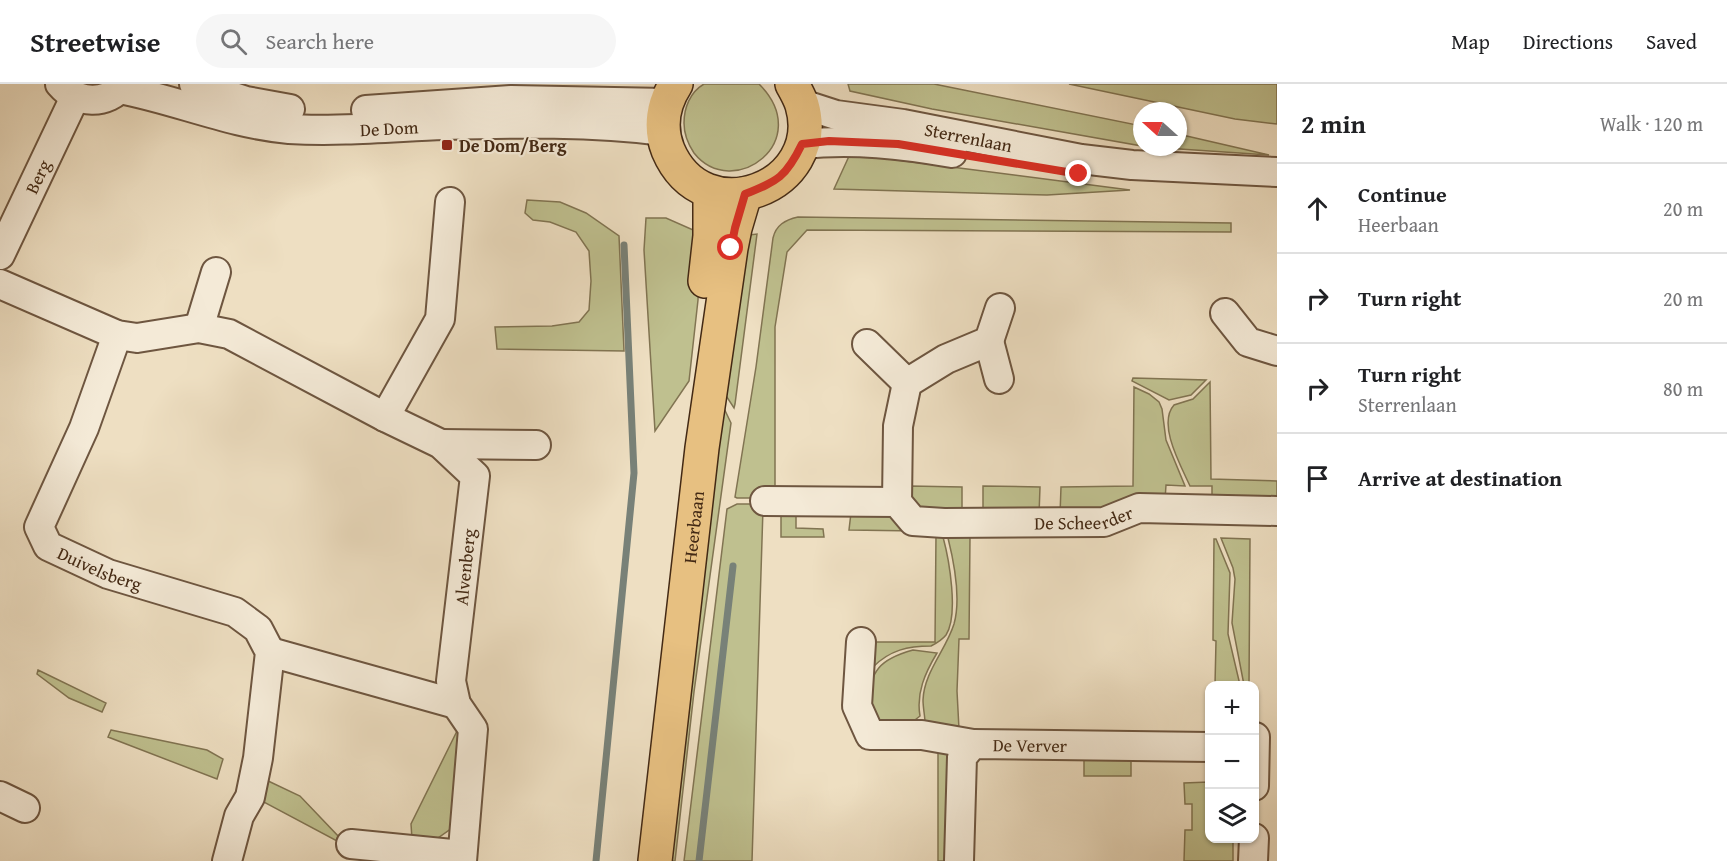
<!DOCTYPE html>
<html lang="en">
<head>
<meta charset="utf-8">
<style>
  body { margin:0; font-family:"Gentium Book Plus",serif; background:#f6f6f6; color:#202124 }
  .controls { position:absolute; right:18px; bottom:18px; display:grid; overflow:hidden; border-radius:12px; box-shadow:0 2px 4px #0004 }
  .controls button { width:54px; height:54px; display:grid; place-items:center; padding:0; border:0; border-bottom:2px solid #e0e0e0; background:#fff; color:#202124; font:30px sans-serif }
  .compass { position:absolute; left:1133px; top:18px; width:54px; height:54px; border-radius:50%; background:#fff; box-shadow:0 2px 4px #0004; rotate:291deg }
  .stop { position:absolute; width:18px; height:18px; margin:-14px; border:4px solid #d93025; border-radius:50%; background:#fff }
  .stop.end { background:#d93025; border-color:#fff; box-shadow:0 2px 6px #0008 }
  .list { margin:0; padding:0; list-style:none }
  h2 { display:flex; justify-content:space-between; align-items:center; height:78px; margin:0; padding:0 24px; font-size:26px }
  h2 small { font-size:20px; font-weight:400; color:#757577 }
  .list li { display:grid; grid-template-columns:39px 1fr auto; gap:18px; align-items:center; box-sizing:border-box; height:90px; padding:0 24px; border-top:2px solid #e0e0e0 }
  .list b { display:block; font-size:22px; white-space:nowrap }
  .list p { margin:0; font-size:20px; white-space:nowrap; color:#757577 }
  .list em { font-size:20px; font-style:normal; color:#757577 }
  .icon { flex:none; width:33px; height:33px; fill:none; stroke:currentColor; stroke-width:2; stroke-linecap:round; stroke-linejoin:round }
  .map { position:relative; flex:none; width:1277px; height:777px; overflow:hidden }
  header { display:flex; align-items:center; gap:36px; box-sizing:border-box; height:84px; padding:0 30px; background:#fff; border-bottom:2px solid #e0e0e0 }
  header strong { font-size:28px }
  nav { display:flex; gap:33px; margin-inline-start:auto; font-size:21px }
  .search { width:420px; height:54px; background:#f6f6f6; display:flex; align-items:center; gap:15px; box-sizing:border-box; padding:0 21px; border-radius:33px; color:#757577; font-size:22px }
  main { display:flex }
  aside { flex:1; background:#fff }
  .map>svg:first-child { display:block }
</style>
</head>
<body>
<header>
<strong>Streetwise</strong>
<div class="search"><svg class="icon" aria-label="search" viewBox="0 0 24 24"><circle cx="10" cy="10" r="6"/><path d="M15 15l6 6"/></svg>Search here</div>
<nav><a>Map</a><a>Directions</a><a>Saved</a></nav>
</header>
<main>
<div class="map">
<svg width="1277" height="777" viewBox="0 0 1277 777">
  <rect width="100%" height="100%" fill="#eedfc2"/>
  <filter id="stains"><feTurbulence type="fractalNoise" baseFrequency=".00333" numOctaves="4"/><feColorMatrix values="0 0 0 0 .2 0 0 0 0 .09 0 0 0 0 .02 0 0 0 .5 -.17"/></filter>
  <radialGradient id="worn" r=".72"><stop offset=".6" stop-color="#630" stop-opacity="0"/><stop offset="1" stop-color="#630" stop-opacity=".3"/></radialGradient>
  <!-- green -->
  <path fill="#bfc08f" stroke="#817452" stroke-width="1.5" d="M704,0h55c57,57 -26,118 -65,69 -6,-9 -10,-18 -10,-30 0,-15 6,-31 20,-39z
    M848,0h86l208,42v20l-210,-37 -82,-18z
    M1069,0h208v40l-42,-5z
    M1178,50l91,21 -119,-8h28z
    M850,70l280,36 -83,5 -213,-6z
    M527,116l33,2 26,11 33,23 5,115 -127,-2 -2,-22 57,-1 27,-4 10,-12 2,-29 -2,-30 -13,-19 -26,-10 -17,-2 -8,-7z
    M798,133l433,6v9l-424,-2 -20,22 -12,75v166l-14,5h-24l-2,-1 21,-130 17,-129c3,-13 12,-18 25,-21z
    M646,134h20l34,15 -2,67 -9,81 -34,50 -11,-181z
    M757,150l-22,170 -1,4 -13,-20 20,-152z
    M1133,294l73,2 -15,15 -22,5 -37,-19z
    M1210,298l1,97 66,2v19h-65v-14h-22c-9,-20 -33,-62 -16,-81l19,-6z
    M1134,303l15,7 10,8 3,7 4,31 19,46 -19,-1 -1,15 -30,2 -75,13 1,-28 72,-1z
    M721,318l10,21 -37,269 -19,169h-14z
    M910,402l52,1v28l-51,-8z
    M983,402l57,1 -1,28 -6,-7 -43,1 -7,5z
    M737,420h24l2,4 -11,353h-68l43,-352z
    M877,424l41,23 -69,-1 2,-17z
    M781,425l15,2v17l27,1 1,8h-43z
    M936,451l7,2c6,22 16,78 3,98 -4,5 -9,8 -15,11 -23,0 -41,4 -58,21l1,-25h61z
    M970,453l-1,102h-10l-2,52 2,38 -34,-6c0,-7 -2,-15 -2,-23 1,-28 23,-50 31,-76 7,-25 0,-62 -6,-86z
    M1221,454l29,1 -1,146h-5l-12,-62 3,-44 -2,-11z
    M1214,455h2l14,34 -2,61 12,51h-25l1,-44 -3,-1z
    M913,566l24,3c-12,20 -21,40 -17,63l-9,7 -32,2 -15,-21c10,-34 13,-44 49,-54z
    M38,586l68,33 -4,9 -33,-14 -32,-24z
    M460,641l-8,103 -17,12 -23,-1 -1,-15z
    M111,646l96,20 16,9 -6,20 -109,-42z
    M938,665l15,9 -4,103h-11z
    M1084,671h47v21h-47z
    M264,695l36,17 39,41 -2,4 -79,-42z
    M1209,698l1,56 23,1v22h-49l1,-31h7v-26h-7l-1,-21z"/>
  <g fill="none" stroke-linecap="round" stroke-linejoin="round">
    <!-- stream -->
    <path stroke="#788178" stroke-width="7" d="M596,777l38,-388 -10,-228
      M699,777l34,-295"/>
    <!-- minor casing -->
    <g stroke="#6e5640" stroke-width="32">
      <g id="minor">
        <path d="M60,0c17,20 47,22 64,0"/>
        <path d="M194,0l52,17 44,8"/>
        <path id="s1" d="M120,5c57,11 111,35 169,40 51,3 104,-2 155,-4 74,-2 147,-3 220,6"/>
        <path id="s2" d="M802,20l34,11 67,9 178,35 51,6 145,7"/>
        <path d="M366,26l145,-10 155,3"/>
        <path d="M802,60c52,-5 99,0 150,9"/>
        <path id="s3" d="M0,171l75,-158"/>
        <path d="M0,200l117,51 20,3 62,-10 30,6 156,83 56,27 34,32 -24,205 5,23 17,25 -11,132"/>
        <path d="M1225,229l23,29 29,9"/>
        <path d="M199,244l17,-56"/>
        <path id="s4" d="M117,251l-33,93 -45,99 9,19 60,28 127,38 23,17 12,23 -12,106 -8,39 -11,19 -12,45"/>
        <path d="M989,257l10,38"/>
        <path d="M867,260l40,39"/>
        <path d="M385,333l55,-98 10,-117"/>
        <path d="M441,360l95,1"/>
        <path id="s5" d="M765,417l132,1 16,19 31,2 160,-1 35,-14 138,3"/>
        <path d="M897,418l1,-76 9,-43 39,-24 43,-18 11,-33"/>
        <path d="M861,558l-4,64 13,29h52l51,9"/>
        <path d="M270,568l186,52"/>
        <path d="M1254,702l1,-49"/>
        <path d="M0,712l25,12"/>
        <path d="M351,760l111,11"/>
        <path id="s6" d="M959,777l3,-104 11,-13 237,3"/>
        <path d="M1253,777l1,-23"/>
      </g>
    </g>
    <!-- major casing -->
    <g stroke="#432914" stroke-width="36">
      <g id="major">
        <path d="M676,0c-13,20 -17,43 -8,66 36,85 158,37 134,-45 -2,-7 -6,-14 -10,-21"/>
        <path d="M705,197l5,-45v-44"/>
        <path id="s7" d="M655,777l47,-413 29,-200 4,-20 10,-34"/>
      </g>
    </g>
    <!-- minor -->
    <use href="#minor" stroke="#f4ead7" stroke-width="28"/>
    <!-- major -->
    <use href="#major" stroke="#e7c081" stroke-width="33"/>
  </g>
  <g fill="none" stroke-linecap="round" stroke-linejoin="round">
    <!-- route -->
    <path stroke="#d93025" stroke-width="8" d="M731,164l4,-20 10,-34c33,-13 41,-17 57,-50l27,-3 69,3 181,30"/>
  </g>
  <!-- markers -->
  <rect fill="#8f2418" stroke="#f4ead7" stroke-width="2" x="441" y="55" width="12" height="12" rx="3"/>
  <g text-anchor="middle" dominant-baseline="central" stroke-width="4.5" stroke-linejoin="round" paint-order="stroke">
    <!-- street labels -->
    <g font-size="18" fill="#432914" stroke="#f4ead7">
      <text stroke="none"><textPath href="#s1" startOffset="274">De Dom</textPath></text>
      <text stroke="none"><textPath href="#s2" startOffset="170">Sterrenlaan</textPath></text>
      <text stroke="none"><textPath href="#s3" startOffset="87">Berg</textPath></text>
      <text stroke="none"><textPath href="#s5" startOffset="328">De Scheerder</textPath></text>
      <text stroke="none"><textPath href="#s7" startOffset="336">Heerbaan</textPath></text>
      <text stroke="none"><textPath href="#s4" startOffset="285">Duivelsberg</textPath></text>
      <text transform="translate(465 483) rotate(-84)">Alvenberg</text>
      <text stroke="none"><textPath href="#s6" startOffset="178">De Verver</textPath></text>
    </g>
    <!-- poi labels -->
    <g font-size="18" font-weight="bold" fill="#432914" stroke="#f4ead7" text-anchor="start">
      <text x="459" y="61">De Dom/Berg</text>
    </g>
  </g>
  <rect width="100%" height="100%" filter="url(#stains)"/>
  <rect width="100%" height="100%" fill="url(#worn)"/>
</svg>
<div class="controls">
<button>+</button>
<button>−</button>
<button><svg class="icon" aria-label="layers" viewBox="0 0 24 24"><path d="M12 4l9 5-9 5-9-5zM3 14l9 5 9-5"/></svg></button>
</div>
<svg class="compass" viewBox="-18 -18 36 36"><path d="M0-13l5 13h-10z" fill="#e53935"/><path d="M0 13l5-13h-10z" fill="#757577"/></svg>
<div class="stop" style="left:731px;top:164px"></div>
<div class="stop end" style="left:1079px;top:90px"></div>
</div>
<aside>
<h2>2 min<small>Walk · 120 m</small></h2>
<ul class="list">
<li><svg class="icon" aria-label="ahead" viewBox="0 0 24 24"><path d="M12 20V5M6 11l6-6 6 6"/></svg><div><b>Continue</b><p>Heerbaan</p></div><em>20 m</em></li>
<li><svg class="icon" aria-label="right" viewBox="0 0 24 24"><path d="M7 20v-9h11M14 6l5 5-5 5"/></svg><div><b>Turn right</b></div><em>20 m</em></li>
<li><svg class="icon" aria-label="right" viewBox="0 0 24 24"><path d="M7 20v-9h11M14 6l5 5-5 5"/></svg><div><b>Turn right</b><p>Sterrenlaan</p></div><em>80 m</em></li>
<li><svg class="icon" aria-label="arrive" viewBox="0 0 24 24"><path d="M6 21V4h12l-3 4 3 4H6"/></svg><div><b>Arrive at destination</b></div></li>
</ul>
</aside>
</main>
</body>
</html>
